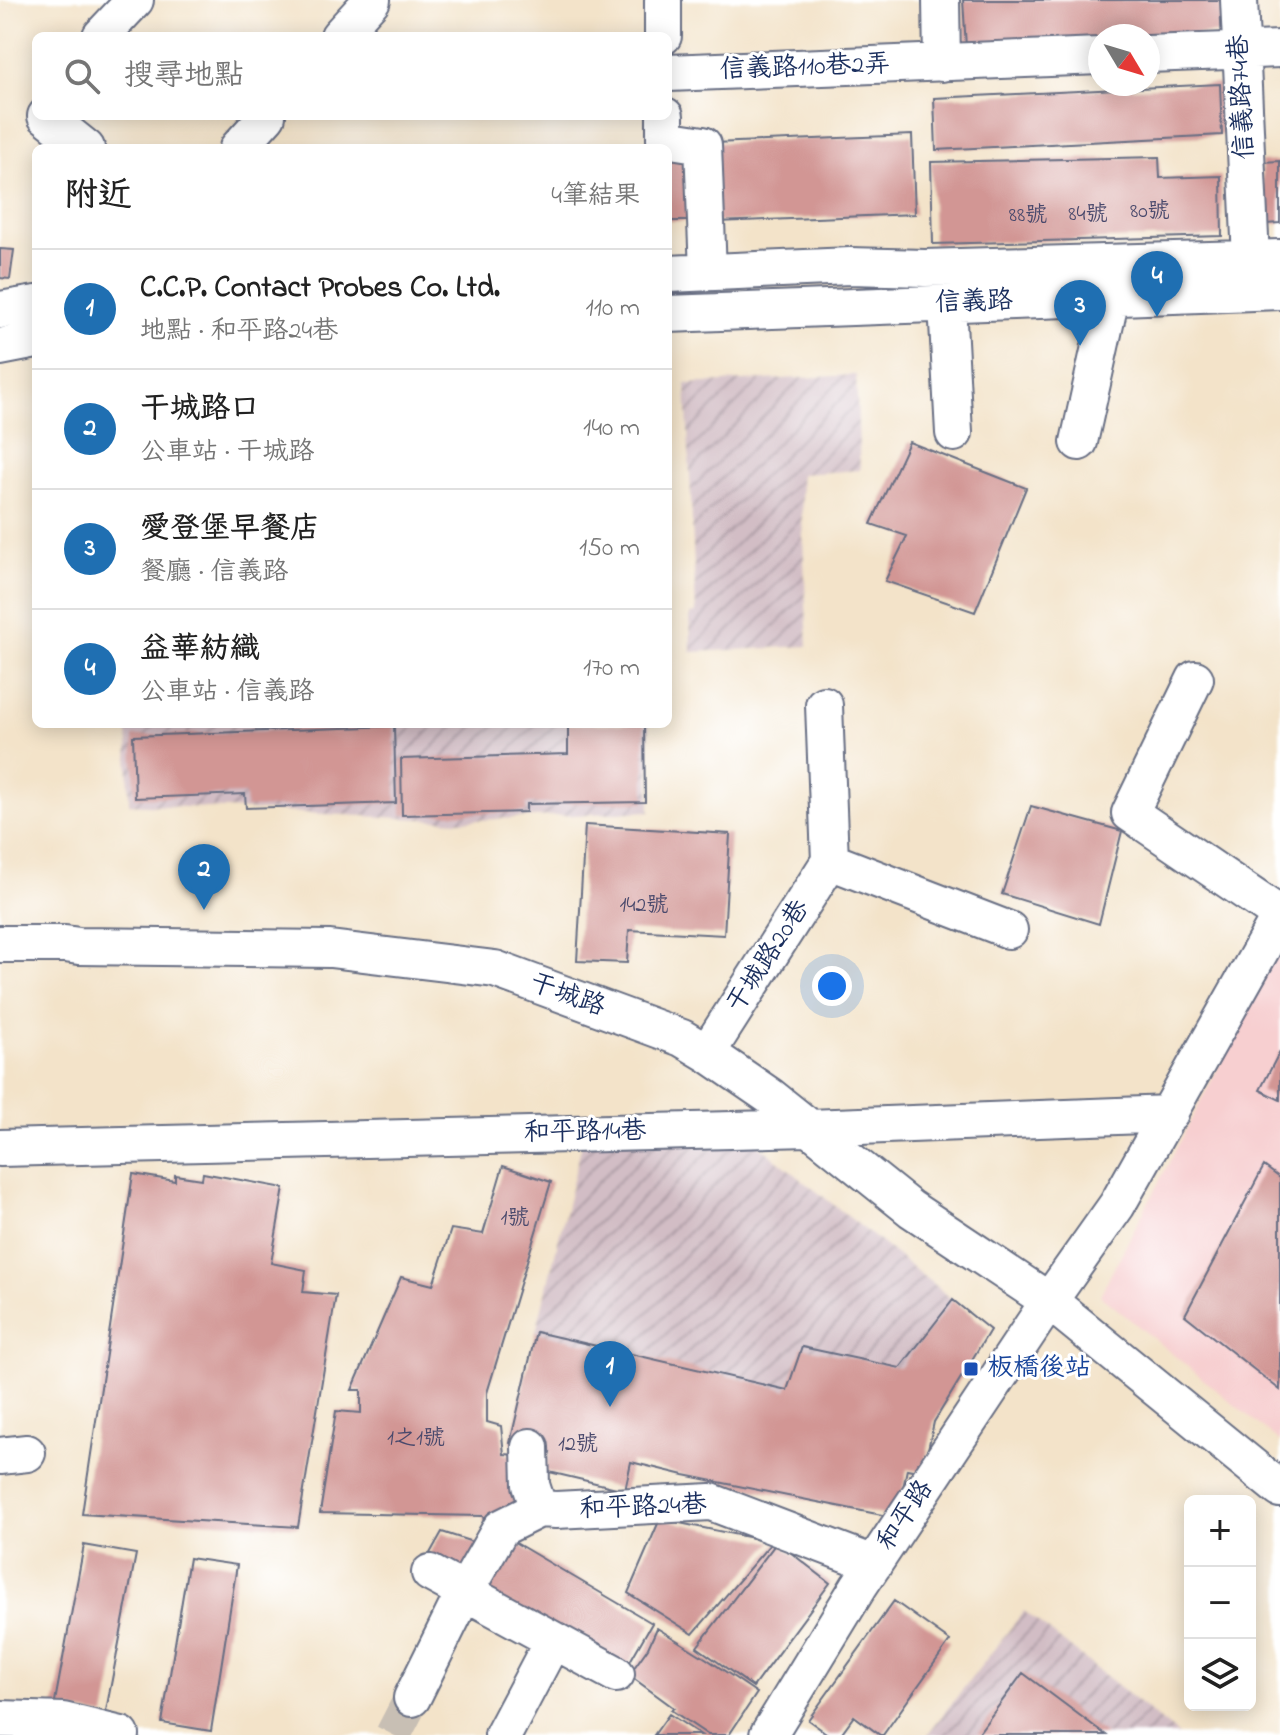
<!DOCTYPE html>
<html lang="zh-TW">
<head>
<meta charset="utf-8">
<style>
  body { margin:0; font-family:"Indie Flower","LXGW WenKai TC",sans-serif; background:#f2f2f2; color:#222 }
  .controls { position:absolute; right:24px; bottom:24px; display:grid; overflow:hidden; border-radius:12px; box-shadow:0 4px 20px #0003 }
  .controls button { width:72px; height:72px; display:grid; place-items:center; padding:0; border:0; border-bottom:2px solid #e0e0e0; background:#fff; color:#222; font:40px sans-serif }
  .compass { position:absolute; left:1088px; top:24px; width:72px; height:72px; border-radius:50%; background:#fff; box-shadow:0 4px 20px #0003; rotate:128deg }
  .you { position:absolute; left:832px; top:986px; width:28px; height:28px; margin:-20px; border:6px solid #fff; border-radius:50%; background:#1a73e8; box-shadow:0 0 0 12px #1a73e833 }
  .badge { display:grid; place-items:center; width:52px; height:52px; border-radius:50%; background:#1f6fb2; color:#fff; font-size:26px; font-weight:700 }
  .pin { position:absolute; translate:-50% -66px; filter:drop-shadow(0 2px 4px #0008) }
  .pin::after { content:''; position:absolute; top:42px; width:28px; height:24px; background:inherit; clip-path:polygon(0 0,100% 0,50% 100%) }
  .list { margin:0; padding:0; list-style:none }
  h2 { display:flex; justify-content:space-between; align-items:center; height:104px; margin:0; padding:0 32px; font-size:34px }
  h2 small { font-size:26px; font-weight:400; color:#767676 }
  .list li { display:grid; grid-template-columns:52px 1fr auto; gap:24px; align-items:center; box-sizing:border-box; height:120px; padding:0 32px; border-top:2px solid #e0e0e0 }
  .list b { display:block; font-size:30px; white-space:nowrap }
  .list p { margin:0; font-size:26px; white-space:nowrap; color:#767676 }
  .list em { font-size:26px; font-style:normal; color:#767676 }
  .icon { flex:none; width:44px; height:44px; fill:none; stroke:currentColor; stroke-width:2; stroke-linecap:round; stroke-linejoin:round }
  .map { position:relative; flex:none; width:1280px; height:1735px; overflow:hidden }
  .search { position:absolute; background:#fff; box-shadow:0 4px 20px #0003; left:32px; top:32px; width:640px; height:88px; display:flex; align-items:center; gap:20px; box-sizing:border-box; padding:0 28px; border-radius:12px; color:#767676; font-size:30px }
  .panel { position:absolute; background:#fff; box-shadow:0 4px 20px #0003; left:32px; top:144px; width:640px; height:584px; border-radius:12px }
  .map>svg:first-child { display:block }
</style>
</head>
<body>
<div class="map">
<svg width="1280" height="1735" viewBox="0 0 1280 1735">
  <defs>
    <pattern id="industrial-furrows" width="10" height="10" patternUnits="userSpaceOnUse" patternTransform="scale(2)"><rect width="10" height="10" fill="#d2bdc5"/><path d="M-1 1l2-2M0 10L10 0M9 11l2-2" fill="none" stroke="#aa9aa3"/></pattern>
  </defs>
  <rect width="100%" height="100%" fill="#fff"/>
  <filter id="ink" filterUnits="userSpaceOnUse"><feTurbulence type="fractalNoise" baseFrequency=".0125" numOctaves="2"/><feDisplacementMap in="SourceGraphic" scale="16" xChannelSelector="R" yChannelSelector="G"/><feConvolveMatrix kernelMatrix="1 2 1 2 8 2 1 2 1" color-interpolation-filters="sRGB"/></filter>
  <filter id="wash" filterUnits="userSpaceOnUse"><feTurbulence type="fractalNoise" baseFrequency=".006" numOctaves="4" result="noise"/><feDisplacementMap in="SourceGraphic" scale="32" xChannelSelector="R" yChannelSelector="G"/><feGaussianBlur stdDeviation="1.8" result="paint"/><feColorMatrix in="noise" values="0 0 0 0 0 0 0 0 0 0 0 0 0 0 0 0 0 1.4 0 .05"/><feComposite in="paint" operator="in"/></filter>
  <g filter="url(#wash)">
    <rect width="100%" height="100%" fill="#f3e3c9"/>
    <!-- built -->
    <path fill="#f7cfd0" d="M1280,944v498l-180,-147 113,-217z"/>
    <!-- industrial -->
    <path fill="url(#industrial-furrows)" d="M856,375l4,95 -60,4 8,172 -117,6 -1,-38 6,-1 -10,-229z
      M210,724h439l1,87 -191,10 -330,-17 -1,-78z
      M584,1135h162l207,165 -53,68 -98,-21 -15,43 -251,-58z
      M1024,1611l155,124h-252z"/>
    <g id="blocks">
      <!-- building -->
      <path fill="#d29694" d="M963,0h258l1,33 -74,4 -48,-1v4l-134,7z
        M1220,84l2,51 -286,15 -2,-52z
        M912,135l3,79 -198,8 -3,-79z
        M687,145l2,76h-21v-75z
        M1159,157l1,21 61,-2 1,60 -289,8 -2,-82z
        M1280,161v62l-15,1 -4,-62z
        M0,249l14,1 -4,29 -10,-1z
        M909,442l117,46 -51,124 -90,-31 22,-45 -36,-12z
        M568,724h76l1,78 -119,2v8l-124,3 -1,-56 167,-5z
        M394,726l2,77 -150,5 -1,-14 -110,4 -2,-62z
        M1031,806l91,25 -23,93 -97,-30z
        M585,825l145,9 -6,101 -95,-5 -2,33 -50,-2z
        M1280,1051v49l-20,-10z
        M503,1166l48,16 -64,211v29l14,4 3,28 13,1 4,55 -37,12 -1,-6 -163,-3 16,-102 25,2v-23h-9l49,-113 32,8 18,-56 32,5z
        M1264,1166l16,12v212l-95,-75z
        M203,1173l81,15 -13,75 35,7 -3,22 33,3 -38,232 -216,-13 51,-340 42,7v-6l27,4z
        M953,1300l37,30 -56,92 -11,50 -16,-3 -10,49 -213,-43 -53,-13 -6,28 -80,-19 5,-19 -40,-9 26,-111 251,58 15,-43 98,21z
        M660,1519l112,23 -79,92 -65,-41z
        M442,1532l43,14 -22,37 -39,-19z
        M504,1536l148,87 -27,47 -150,-81z
        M777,1542l53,41 -77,104 -56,-40z
        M84,1545l52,9 -31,162 -51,-9z
        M189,1558l48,7 -26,166 -49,-8z
        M894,1601l56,40 -67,94h-3l-26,-19 -14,19h-11l-21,-15z
        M657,1628l50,31 50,34 -28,42h-21l-37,-25 3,-2 -45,-33 19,-27z
        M1023,1673l83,62h-129z
        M669,1714l32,21h-47z"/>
    </g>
  </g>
  <g filter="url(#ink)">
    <use href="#blocks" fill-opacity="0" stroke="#676e83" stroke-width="2"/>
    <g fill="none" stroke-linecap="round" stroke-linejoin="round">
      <!-- minor-tunnel -->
      <path stroke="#c8bfb4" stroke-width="36" stroke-dasharray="36 18" stroke-linecap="butt" d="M393,1735l19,-37"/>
      <!-- minor casing -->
      <g stroke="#676e83" stroke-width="40">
        <path id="minor" d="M663,0v36
          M941,0l1,63
          M1239,0l13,281
          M101,36l34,-36
          M339,36l33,-36
          M1148,54l132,-5
          M668,73l432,-17
          M46,116l40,32
          M665,116v23l38,6 5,127
          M238,148l29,-32
          M668,274l182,-8 75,2 355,-10
          M947,304l7,129
          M0,310l36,-6
          M668,314l612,-23
          M0,347l36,-7
          M1079,442l32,-145
          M1195,679l-65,134 150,102
          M830,861l179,69
          M0,944h65l14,2 251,3 165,20 187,69 25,15 64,44 140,112 138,92 231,188
          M707,1053l123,-192 -6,-156
          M0,1148l809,-20 361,-14
          M530,1447l1,38 8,24
          M0,1456l27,-3
          M430,1573l186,101
          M412,1698l53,-107 36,-63 38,-19 17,1 155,-8 163,62
          M0,1719l63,2 58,14
          M503,1735l50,-95
          M768,1735l91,-149 190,-285 68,-96 163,-289"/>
      </g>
      <!-- minor -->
      <use href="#minor" stroke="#fff" stroke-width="36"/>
    </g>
  </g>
  <!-- markers -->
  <rect fill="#1a4fb4" stroke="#fff" stroke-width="3" x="963" y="1361" width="16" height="16" rx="4"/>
  <g text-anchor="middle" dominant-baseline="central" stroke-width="6" stroke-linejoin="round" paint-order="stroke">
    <!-- number labels -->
    <g font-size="22" fill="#49496c">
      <text x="1150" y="212">80號</text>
      <text x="1088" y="215">84號</text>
      <text x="1028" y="216">88號</text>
      <text x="644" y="906">142號</text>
      <text x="515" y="1219">1號</text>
      <text x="416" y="1439">1之1號</text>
      <text x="578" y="1445">12號</text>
    </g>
    <!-- street labels -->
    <g font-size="26" fill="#1b2f5e" stroke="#fff">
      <text transform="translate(805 68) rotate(-2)">信義路110巷2弄</text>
      <text transform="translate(1243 97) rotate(-93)">信義路74巷</text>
      <text transform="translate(974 303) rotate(-2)">信義路</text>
      <text transform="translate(769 957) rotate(-57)">干城路20巷</text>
      <text transform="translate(567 996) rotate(20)">干城路</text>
      <text transform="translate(585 1133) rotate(-1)">和平路14巷</text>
      <text transform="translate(643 1508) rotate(-2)">和平路24巷</text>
      <text transform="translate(906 1516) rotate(-56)">和平路</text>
    </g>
    <!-- transit labels -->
    <g font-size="26" fill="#164399" stroke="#fff" text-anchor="start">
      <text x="987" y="1369">板橋後站</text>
    </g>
  </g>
</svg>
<div class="controls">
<button>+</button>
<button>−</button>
<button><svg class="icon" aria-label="layers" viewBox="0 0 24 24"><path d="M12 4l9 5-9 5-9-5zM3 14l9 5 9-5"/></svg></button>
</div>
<svg class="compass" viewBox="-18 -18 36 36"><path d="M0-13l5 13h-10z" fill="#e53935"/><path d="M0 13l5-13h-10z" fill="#767676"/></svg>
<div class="you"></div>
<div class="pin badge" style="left:610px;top:1407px">1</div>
<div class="pin badge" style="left:204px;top:910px">2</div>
<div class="pin badge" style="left:1080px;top:346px">3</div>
<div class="pin badge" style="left:1157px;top:317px">4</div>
<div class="search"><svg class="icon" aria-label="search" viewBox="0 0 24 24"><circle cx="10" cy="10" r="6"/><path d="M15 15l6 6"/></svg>搜尋地點</div>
<section class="panel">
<h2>附近<small>4筆結果</small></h2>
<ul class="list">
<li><span class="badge">1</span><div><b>C.C.P. Contact Probes Co. Ltd.</b><p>地點 · 和平路24巷</p></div><em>110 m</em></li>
<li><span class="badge">2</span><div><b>干城路口</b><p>公車站 · 干城路</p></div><em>140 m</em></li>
<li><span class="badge">3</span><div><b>愛登堡早餐店</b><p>餐廳 · 信義路</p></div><em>150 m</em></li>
<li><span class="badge">4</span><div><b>益華紡織</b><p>公車站 · 信義路</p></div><em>170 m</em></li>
</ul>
</section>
</div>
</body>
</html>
